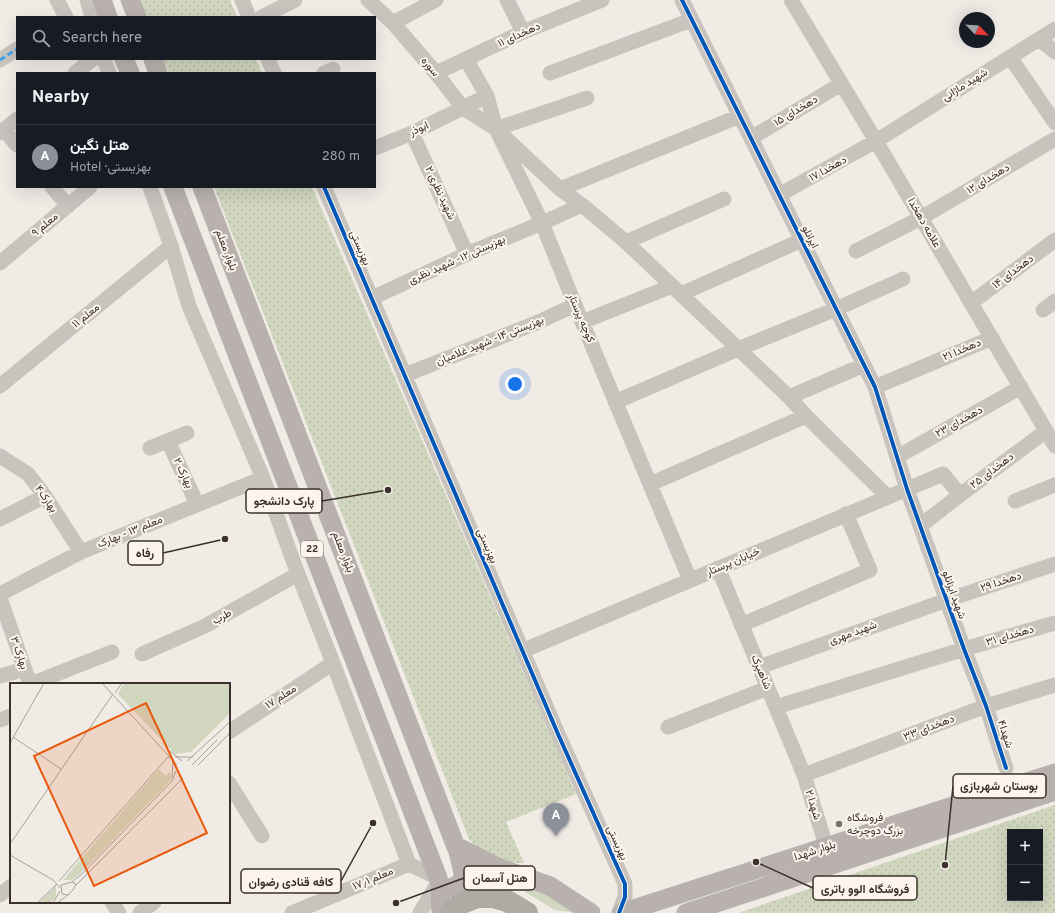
<!DOCTYPE html>
<html lang="en">
<head>
<meta charset="utf-8">
<style>
  body { margin:0; font-family:Overpass,Vazirmatn,sans-serif; background:#20242c; color:#f1f3f6 }
  .controls { position:absolute; right:12px; bottom:12px; display:grid; overflow:hidden; border-radius:0px; box-shadow:0 4px 16px #0002 }
  .controls button { width:36px; height:36px; display:grid; place-items:center; padding:0; border:0; border-bottom:1px solid #363941; background:#171b24; color:#f1f3f6; font:20px sans-serif }
  .compass { position:absolute; left:959px; top:12px; width:36px; height:36px; border-radius:50%; background:#171b24; box-shadow:0 4px 16px #0002; rotate:115deg }
  .you { position:absolute; left:515px; top:384px; width:14px; height:14px; margin:-10px; border:3px solid #fff; border-radius:50%; background:#1a73e8; box-shadow:0 0 0 6px #1a73e833 }
  .badge { display:grid; place-items:center; width:26px; height:26px; border-radius:50%; background:#8c9099; color:#fff; font-size:13px; font-weight:700 }
  .pin { position:absolute; translate:-50% -33px; filter:drop-shadow(0 1px 2px #0008) }
  .pin::after { content:''; position:absolute; top:21px; width:14px; height:12px; background:inherit; clip-path:polygon(0 0,100% 0,50% 100%) }
  .list { margin:0; padding:0; list-style:none }
  h2 { display:flex; justify-content:space-between; align-items:center; height:52px; margin:0; padding:0 16px; font-size:17px }
  h2 small { font-size:13px; font-weight:400; color:#9ea1a6 }
  .list li { display:grid; grid-template-columns:26px 1fr auto; gap:12px; align-items:center; box-sizing:border-box; height:64px; padding:0 16px; border-top:1px solid #363941 }
  .list b { display:block; font-size:15px; white-space:nowrap }
  .list p { margin:0; font-size:13px; white-space:nowrap; color:#9ea1a6 }
  .list em { font-size:13px; font-style:normal; color:#9ea1a6 }
  .icon { flex:none; width:22px; height:22px; fill:none; stroke:currentColor; stroke-width:2; stroke-linecap:round; stroke-linejoin:round }
  .map { position:relative; flex:none; width:1055px; height:913px; overflow:hidden }
  .search { position:absolute; background:#171b24; box-shadow:0 4px 16px #0002; left:16px; top:16px; width:360px; height:44px; display:flex; align-items:center; gap:10px; box-sizing:border-box; padding:0 14px; border-radius:0px; color:#9ea1a6; font-size:15px }
  .panel { position:absolute; background:#171b24; box-shadow:0 4px 16px #0002; left:16px; top:72px; width:360px; height:116px; border-radius:0px }
  .map>svg:first-child { display:block }
</style>
</head>
<body>
<div class="map">
<svg width="1055" height="913" viewBox="0 0 1055 913">
  <defs>
    <pattern id="park-dots" width="8" height="8" patternUnits="userSpaceOnUse"><rect width="8" height="8" fill="#d1d6bf"/><path d="M2 2h.1M6 6h.1" fill="none" stroke="#b4b8a4" stroke-width="1.8" stroke-linecap="round"/></pattern>
  </defs>
  <rect width="100%" height="100%" fill="#f0ebe5"/>
  <!-- grass -->
  <path fill="#d1d6bf" d="M494,873l44,13 40,27 -23,-3z"/>
  <!-- park -->
  <path fill="url(#park-dots)" fill-rule="evenodd" d="M140,0h90l7,17h-90z
    M163,59h93l6,14h-93z
    M214,187h98l264,607 -70,28 18,41 -23,-1 -20,-10 -12,-13z
    M1055,805v108h-317zM1010,832h30v66h-30z"/>
  <g fill="none" stroke-linecap="round" stroke-linejoin="round">
    <!-- minor -->
    <path stroke="#c9c3be" stroke-width="15" d="M57,0l9,17
      M87,0l5,17
      M242,0l7,17
      M368,0l25,23 43,50 27,35 33,21 64,60 22,16 44,37 163,155 17,19 82,81
      M507,0l16,32
      M682,0l193,387 32,102 57,160 22,57 20,62
      M791,0l85,141 179,305
      M262,17l33,-17
      M393,23l43,-23
      M1039,39l16,13
      M1010,57l45,66
      M104,59l5,14
      M268,59l6,14
      M466,59l21,37 9,33 46,94 33,82 115,275
      M0,60l17,-11
      M75,73l18,-14
      M324,73l9,-4
      M436,73l87,-41 79,-32
      M550,73l141,-53
      M496,129l91,-31
      M4,130l13,15
      M0,133l17,-14
      M412,133l55,121
      M751,138l90,-54
      M375,148l37,-15 75,-37
      M52,187l16,19
      M150,187l21,59 18,60 74,172 35,96 35,89 76,201 29,14
      M324,187l234,547 67,150v13l-6,16
      M560,189l180,-73
      M779,195l97,-54 179,-112
      M626,242l98,-43
      M856,251l65,-33 134,-79
      M0,263l90,-76
      M681,294l121,-54
      M372,298l95,-44 75,-31 40,-18
      M971,303l84,-63
      M1043,310l12,-9
      M582,322l90,-36
      M405,375l131,-52 39,-18
      M0,386l171,-140
      M875,387l117,-49
      M789,397l75,-32
      M615,402l123,-53 98,-40 67,-30
      M168,441l29,63
      M150,448l37,-15
      M0,456l28,18 17,22 36,56
      M897,457l124,-70
      M650,484l156,-68
      M1015,501l40,-16
      M0,519l45,-23
      M920,526l40,-31
      M718,568l86,207 19,61
      M0,594l81,-42 182,-74
      M0,598l30,86
      M741,625l129,-55 -24,-56
      M522,651l421,-177 17,21 86,-64
      M142,654l63,-28 93,-52
      M759,667l188,-67 108,-36
      M0,676l25,-7
      M31,684l81,-32
      M776,707l188,-58 91,-26
      M0,720l11,-4
      M668,727l100,-39
      M229,732l104,-69
      M804,775l182,-69 69,-21
      M229,783l33,53
      M0,895l11,-9
      M112,902l7,11
      M140,913l14,-11
      M292,913l117,-49
      M420,913l19,-32"/>
    <!-- major -->
    <path stroke="#b8b1ad" stroke-width="19" d="M102,0l6,17
      M130,0l7,17
      M124,59l6,14
      M153,59l5,14
      M173,187l265,691 2,7 1,28
      M202,187l254,660 26,32 25,22
      M462,849l35,18 53,19 41,27
      M440,885l3,3c8,1 20,-3 20,-13 0,-5 -4,-18 -5,-23
      M621,913l434,-140
      M686,913l369,-122"/>
    <!-- highway -->
    <path stroke="#afaaa4" stroke-width="22" d="M450,913l12,-10 15,-6h16l14,4 20,12"/>
    <!-- quiet -->
    <path stroke="#3fa3eb" stroke-width="3" stroke-dasharray="6 3" stroke-linecap="butt" d="M0,60l17,-11"/>
    <!-- cycleway casing -->
    <g stroke="#fbf5ee" stroke-width="6">
      <path id="cycleway" d="M682,0l193,387 32,102 57,160 22,57 20,62
        M324,187l234,547 67,150v13l-6,16"/>
    </g>
    <!-- cycleway -->
    <use href="#cycleway" stroke="#0057b8" stroke-width="4"/>
  </g>
  <!-- markers -->
  <circle fill="#7a716c" stroke="#fbf5ee" stroke-width="1.5" cx="839" cy="824" r="4"/>
  <g text-anchor="middle" dominant-baseline="central" stroke-width="4" stroke-linejoin="round" paint-order="stroke">
    <!-- shield labels -->
    <rect fill="#fbf5ee" stroke="#756b66" stroke-width="1" x="301" y="541" width="22" height="16" rx="3"/>
    <g font-size="10" font-weight="bold" fill="#3b302b">
      <text x="312" y="549">22</text>
    </g>
    <!-- street labels -->
    <g font-size="11" fill="#3b302b" stroke="#fbf5ee">
      <text transform="translate(519 35) rotate(-24)">دهخدای ۱۱</text>
      <text transform="translate(430 67) rotate(50)">سوره</text>
      <text transform="translate(965 85) rotate(-32)">شهید ماژانی</text>
      <text transform="translate(796 111) rotate(-31)">دهخدای ۱۵</text>
      <text transform="translate(419 129) rotate(-25)">ابوذر</text>
      <text transform="translate(828 169) rotate(-29)">دهخدا ۱۷</text>
      <text transform="translate(988 179) rotate(-31)">دهخدای ۱۲</text>
      <text transform="translate(440 193) rotate(65)">شهید نظری ۲</text>
      <text transform="translate(924 223) rotate(60)">علامه دهخدا</text>
      <text transform="translate(45 225) rotate(-40)">معلم ۹</text>
      <text transform="translate(810 237) rotate(63)">ایرانلو</text>
      <text transform="translate(360 248) rotate(67)">بهزیستی</text>
      <text transform="translate(226 250) rotate(69)">بلوار معلم</text>
      <text transform="translate(457 260) rotate(-24)">بهزیستی ۱۲- شهید نظری</text>
      <text transform="translate(1013 272) rotate(-37)">دهخدای ۱۴</text>
      <text transform="translate(86 316) rotate(-39)">معلم ۱۱</text>
      <text transform="translate(581 318) rotate(67)">کوچه پرستار</text>
      <text transform="translate(490 341) rotate(-22)">بهزیستی ۱۴- شهید غلامیان</text>
      <text transform="translate(962 350) rotate(-23)">دهخدا ۲۱</text>
      <text transform="translate(959 422) rotate(-29)">دهخدای ۲۳</text>
      <text transform="translate(992 471) rotate(-37)">دهخدای ۲۵</text>
      <text transform="translate(183 473) rotate(65)">بهارک ۲</text>
      <text transform="translate(46 499) rotate(55)">بهارک۴</text>
      <text transform="translate(130 532) rotate(-22)">معلم ۱۳ - بهارک</text>
      <text transform="translate(487 546) rotate(67)">بهزیستی</text>
      <text transform="translate(343 552) rotate(69)">بلوار معلم</text>
      <text transform="translate(733 562) rotate(-23)">خیابان پرستار</text>
      <text transform="translate(1001 582) rotate(-18)">دهخدا ۲۹</text>
      <text transform="translate(954 595) rotate(70)">شهید ایزانلو</text>
      <text transform="translate(222 617) rotate(-29)">طرب</text>
      <text transform="translate(853 633) rotate(-20)">شهید مهری</text>
      <text transform="translate(1010 636) rotate(-16)">دهخدای ۳۱</text>
      <text transform="translate(19 653) rotate(71)">بهارک ۳</text>
      <text transform="translate(761 672) rotate(67)">شاهپرک</text>
      <text transform="translate(281 697) rotate(-33)">معلم ۱۷</text>
      <text transform="translate(929 728) rotate(-21)">دهخدای ۳۳</text>
      <text transform="translate(1005 734) rotate(72)">شهدا۴</text>
      <text transform="translate(813 805) rotate(73)">شهدا ۲</text>
      <text transform="translate(617 843) rotate(66)">بهزیستی</text>
      <text transform="translate(815 851) rotate(-18)">بلوار شهدا</text>
      <text transform="translate(373 879) rotate(-23)">معلم ۱۷٫۱</text>
    </g>
    <!-- poi labels -->
    <g font-size="11" fill="#3b302b" stroke="#fbf5ee" text-anchor="start">
      <text x="847" y="818">فروشگاه<tspan x="847" dy="13">بزرگ دوچرخه</tspan></text>
    </g>
  </g>
  <!-- overview -->
  <g transform="translate(10 683)">
    <rect width="220" height="220" fill="#f0ebe5"/>
    <path d="M114,0h106v30l-39,39 -16,2 -57,-60zM149,86l7,7 4,-5 1,9 -89,92 -10,8h-9zM46,203v11l-6,6h-12z" fill="#d1d6bf"/>
    <path fill="none" stroke="#a8a09b" stroke-width="1" d="M92,0l75,82M105,10l7,-10M3,54l48,32M0,60l34,-60M160,68l12,10M165,74h18M177,78l43,-39M182,82l25,-25M188,82l32,-32M162,95l1,-19M0,161l103,-150M0,172l43,25 7,8M49,198l108,-123 4,-1M62,199l11,-9 89,-92 4,-10M62,199l4,2 -3,6 -5,5 -6,-1 -1,-9zM66,202l107,-107M27,220l20,-19M43,220l7,-12M47,220l11,-8"/>
    <path fill="#e8590c" fill-opacity="0.15" stroke="#e8590c" stroke-width="2" d="M136,20l61,130 -113,53 -60,-130z"/>
    <rect width="220" height="220" fill="none" stroke="#3b302b" stroke-width="2"/>
  </g>
  <!-- callouts -->
  <path fill="none" stroke="#3b302b" stroke-width="1.5" d="M388 490L322 501M225 539L163 553M945 865L953 786M396 903L464 878M373 823L341 881M756 862L813 888"/>
  <g fill="#3b302b" stroke="#fbf5ee" stroke-width="1.5">
    <circle cx="388" cy="490" r="4"/>
    <circle cx="225" cy="539" r="4"/>
    <circle cx="945" cy="865" r="4"/>
    <circle cx="396" cy="903" r="4"/>
    <circle cx="373" cy="823" r="4"/>
    <circle cx="756" cy="862" r="4"/>
  </g>
  <g fill="#fbf5ee" stroke="#3b302b" stroke-width="1.5">
    <rect x="246" y="489" width="76" height="24" rx="4"/>
    <rect x="128" y="541" width="35" height="24" rx="4"/>
    <rect x="953" y="774" width="93" height="24" rx="4"/>
    <rect x="464" y="866" width="71" height="24" rx="4"/>
    <rect x="241" y="869" width="100" height="24" rx="4"/>
    <rect x="813" y="876" width="104" height="24" rx="4"/>
  </g>
  <g font-size="12" text-anchor="middle" font-weight="bold" fill="#3b302b">
    <text x="284" y="505">پارک دانشجو</text>
    <text x="145" y="557">رفاه</text>
    <text x="999" y="790">بوستان شهربازی</text>
    <text x="500" y="882">هتل آسمان</text>
    <text x="291" y="886">کافه قنادی رضوان</text>
    <text x="865" y="893">فروشگاه الوو باتری</text>
  </g>
</svg>
<div class="controls">
<button>+</button>
<button>−</button>
</div>
<svg class="compass" viewBox="-18 -18 36 36"><path d="M0-13l5 13h-10z" fill="#e53935"/><path d="M0 13l5-13h-10z" fill="#9ea1a6"/></svg>
<div class="you"></div>
<div class="pin badge" style="left:556px;top:836px">A</div>
<div class="search"><svg class="icon" aria-label="search" viewBox="0 0 24 24"><circle cx="10" cy="10" r="6"/><path d="M15 15l6 6"/></svg>Search here</div>
<section class="panel">
<h2>Nearby<small></small></h2>
<ul class="list">
<li><span class="badge">A</span><div><b>هتل نگین</b><p>Hotel · بهزیستی</p></div><em>280 m</em></li>
</ul>
</section>
</div>
</body>
</html>
